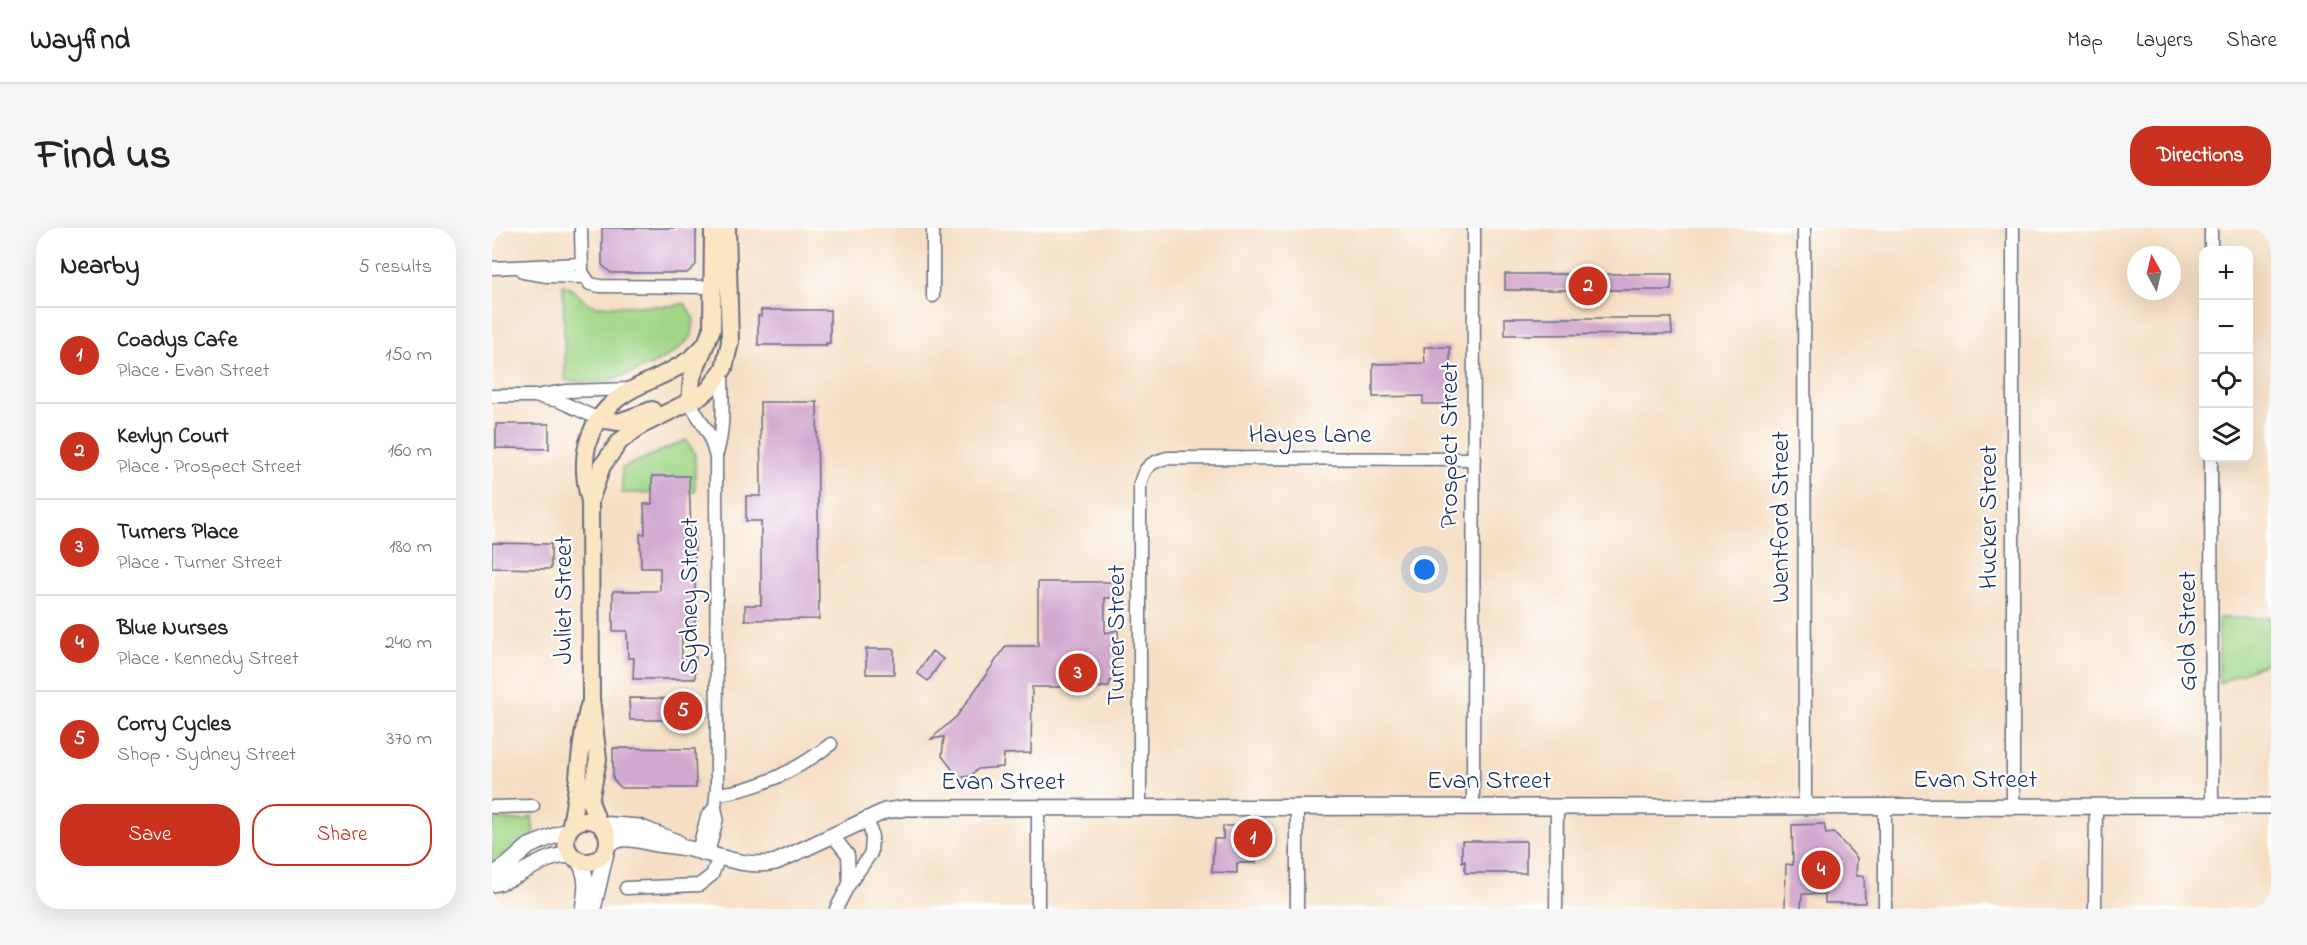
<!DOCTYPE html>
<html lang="en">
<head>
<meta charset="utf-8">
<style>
  body { margin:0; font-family:"Indie Flower",sans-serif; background:#f6f6f6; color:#222 }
  .controls { position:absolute; right:18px; top:18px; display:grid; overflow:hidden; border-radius:12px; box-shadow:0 6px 24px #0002 }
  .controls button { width:54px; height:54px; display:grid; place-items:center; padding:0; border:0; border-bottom:2px solid #e0e0e0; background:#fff; color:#222; font:30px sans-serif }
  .compass { position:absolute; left:1635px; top:18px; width:54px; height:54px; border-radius:50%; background:#fff; box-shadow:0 6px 24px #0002; rotate:352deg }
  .you { position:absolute; left:933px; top:342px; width:21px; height:21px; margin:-15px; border:4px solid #fff; border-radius:50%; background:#1a73e8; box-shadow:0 0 0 9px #1a73e833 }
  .badge { display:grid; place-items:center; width:39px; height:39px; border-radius:50%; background:#c8321e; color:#fff; font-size:20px; font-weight:700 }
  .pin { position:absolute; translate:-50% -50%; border:3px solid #fff; box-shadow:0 2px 6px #0006 }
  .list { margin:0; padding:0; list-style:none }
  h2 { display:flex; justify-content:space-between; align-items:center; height:78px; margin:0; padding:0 24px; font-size:26px }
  h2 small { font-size:20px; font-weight:400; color:#767676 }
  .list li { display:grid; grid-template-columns:39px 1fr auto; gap:18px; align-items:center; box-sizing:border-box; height:96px; padding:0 24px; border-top:2px solid #e0e0e0 }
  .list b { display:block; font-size:22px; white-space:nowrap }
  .list p { margin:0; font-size:20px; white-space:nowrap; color:#767676 }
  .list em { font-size:20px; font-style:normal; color:#767676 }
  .actions { display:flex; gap:12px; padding:18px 24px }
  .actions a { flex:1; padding:14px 0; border:2px solid #c8321e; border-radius:24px; text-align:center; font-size:21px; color:#c8321e }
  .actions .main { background:#c8321e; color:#fff }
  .icon { flex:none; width:33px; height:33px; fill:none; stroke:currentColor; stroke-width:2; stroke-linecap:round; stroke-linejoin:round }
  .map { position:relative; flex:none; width:1779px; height:681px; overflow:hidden; border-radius:24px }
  header { display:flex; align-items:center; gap:36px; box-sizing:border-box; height:84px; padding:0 30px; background:#fff; border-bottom:2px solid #e0e0e0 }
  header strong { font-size:28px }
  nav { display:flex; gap:33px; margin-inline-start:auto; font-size:21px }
  .intro { display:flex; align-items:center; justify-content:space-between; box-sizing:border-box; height:144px; padding:0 36px }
  h1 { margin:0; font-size:42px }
  .button { padding:15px 27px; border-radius:24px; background:#c8321e; color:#fff; font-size:21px; font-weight:700 }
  main { display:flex; gap:36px; padding:0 36px }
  aside { flex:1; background:#fff; border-radius:24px; box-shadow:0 6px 24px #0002 }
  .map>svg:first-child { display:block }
</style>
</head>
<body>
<header>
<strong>Wayfind</strong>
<nav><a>Map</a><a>Layers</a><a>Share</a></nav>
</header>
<div class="intro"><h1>Find us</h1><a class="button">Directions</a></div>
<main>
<aside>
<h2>Nearby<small>5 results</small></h2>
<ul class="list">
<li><span class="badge">1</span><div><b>Coadys Cafe</b><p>Place · Evan Street</p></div><em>150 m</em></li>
<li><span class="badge">2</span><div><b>Kevlyn Court</b><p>Place · Prospect Street</p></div><em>160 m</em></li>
<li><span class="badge">3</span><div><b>Turners Place</b><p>Place · Turner Street</p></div><em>180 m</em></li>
<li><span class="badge">4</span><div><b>Blue Nurses</b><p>Place · Kennedy Street</p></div><em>240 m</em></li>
<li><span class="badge">5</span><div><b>Corry Cycles</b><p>Shop · Sydney Street</p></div><em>370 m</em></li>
</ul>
<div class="actions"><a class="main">Save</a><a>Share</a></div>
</aside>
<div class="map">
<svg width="1779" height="681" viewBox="0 0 1779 681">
  <rect width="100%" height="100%" fill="#fff"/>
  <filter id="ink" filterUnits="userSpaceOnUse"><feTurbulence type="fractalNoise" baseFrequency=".0167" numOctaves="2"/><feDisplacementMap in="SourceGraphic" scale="12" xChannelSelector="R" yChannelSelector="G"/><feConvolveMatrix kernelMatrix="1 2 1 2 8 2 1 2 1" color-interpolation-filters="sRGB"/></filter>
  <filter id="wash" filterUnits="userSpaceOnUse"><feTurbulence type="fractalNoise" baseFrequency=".008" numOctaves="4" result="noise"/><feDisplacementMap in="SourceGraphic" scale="24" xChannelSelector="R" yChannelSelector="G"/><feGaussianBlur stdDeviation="1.35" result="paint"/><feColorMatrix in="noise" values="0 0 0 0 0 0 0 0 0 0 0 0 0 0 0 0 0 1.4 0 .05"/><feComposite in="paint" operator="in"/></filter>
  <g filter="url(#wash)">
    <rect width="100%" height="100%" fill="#f5dfc4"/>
    <!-- green -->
    <path fill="#a1d687" stroke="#5e8272" stroke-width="1.5" d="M71,57c14,4 19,18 33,21h78l11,-3 9,17 -2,15c-15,22 -64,42 -90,46 -12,2 -25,1 -37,-1z
      M194,212l9,14v38l-73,1v-25z
      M1727,390h52v43l-52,22z
      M40,588l2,21 -42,29v-46h33z"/>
    <g id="blocks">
      <!-- building -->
      <path fill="#d1a9cf" d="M110,0h94v37l-9,8h-76l-9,-8z
        M1013,46h167l-1,16h-166z
        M269,82h69v33h-4l1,2h-69v-29h3z
        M1013,90h166l1,16 -167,1z
        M932,119h26v57h-27v-8l-50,1v-33l52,-1z
        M268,174h57l2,217 -74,1v-15h16v-84h-15v-25h15z
        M4,196h53v25l-53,-1z
        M160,248h37l2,58h4v96h-13v28l14,-1 -1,22h-62l1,-21h-6l-1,-27h-14v-40h47v-23h-19l-1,-34h5l-1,-30h8z
        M0,315l59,1v25l-59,-1z
        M546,354h80v16h-13v35l13,-3 1,24h-6v27h-3l-1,6h-77l-1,66 -27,1 -1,13 -25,2 -8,7 -11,2 -17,-22 2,-19 -13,2 26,-23 49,-70h32z
        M374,421h28v25h-28z
        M440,423l11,8 -15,22 -11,-8z
        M137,470l66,1v21h-65z
        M121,520l82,1 1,39h-75l-8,-9z
        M1332,596l2,10 8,-1 23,25 -1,18h8l1,27h-40v-9h-23l-1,15h-16l1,-45 7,1 -1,-40z
        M731,598h40l1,24h-8v13h-19v10l-25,-1 2,-33h9z
        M970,613h64v32h-61v-12l-3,1z"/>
    </g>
  </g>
  <g filter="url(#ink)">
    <use href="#blocks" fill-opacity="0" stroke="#676d82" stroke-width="1.5"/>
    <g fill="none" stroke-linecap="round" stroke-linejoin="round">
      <!-- minor casing -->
      <g stroke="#676d82" stroke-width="15">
        <path id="minor" d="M89,0l1,44 8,12 10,2 113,1
          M1312,0l1,578
          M1719,0v22
          M0,40l89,-4
          M31,44l24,4 37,1
          M441,68v-68
          M49,167l26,-4 64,-2
          M0,168h42l25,5 40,18
          M198,175l19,31 7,23 1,329 -2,21 2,11 -9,36
          M225,225c8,-26 5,-54 5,-81
          M1719,230l1,347
          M225,566c41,-4 82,-25 114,-50
          M1393,577v104
          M1521,577v-577
          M981,578l1,-578
          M0,579l41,-1
          M546,579v102
          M648,579v-323c4,-17 11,-22 27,-26l307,1
          M341,608l15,19 1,29
          M206,623l9,-34 8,-10
          M134,660l73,-3 13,-10 7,-18
          M344,681l12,-23 23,-33 1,-16 -4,-18
          M805,681v-103
          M1064,681l1,-103
          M1603,681l1,-104"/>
      </g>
      <!-- tertiary casing -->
      <g stroke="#676d82" stroke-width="18">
        <path id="tertiary" d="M108,596l39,3 38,15
          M116,616c17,-10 31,-3 49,0 14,2 28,3 41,7 26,7 51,17 78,11l109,-51 21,-3 1365,-2
          M86,632c11,16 8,31 5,49
          M0,647l13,-8 24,-21 40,-16
          M0,656c27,-4 52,-32 80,-28
          M101,681l14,-61"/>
      </g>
      <!-- secondary casing -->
      <g stroke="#676d82" stroke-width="20">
        <path id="secondary" d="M198,175l2,-26 20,-48 1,-101
          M107,191l20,3 33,-12
          M98,273c-13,-46 -2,-88 43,-112 26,-14 56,-22 74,-47
          M74 613a21 21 0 1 1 42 0a21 21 0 1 1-42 0Z
          M106,595l-8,-22 8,-42 -7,-60 -1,-198 12,-35 18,-25 22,-16 59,-29 9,-8 14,-20 6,-26 -3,-114
          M78,600c10,-40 8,-82 19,-122"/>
      </g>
      <!-- minor -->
      <use href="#minor" stroke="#fff" stroke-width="12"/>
      <!-- tertiary -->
      <use href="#tertiary" stroke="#fff" stroke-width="15"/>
      <!-- secondary -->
      <use href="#secondary" stroke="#fbe6c4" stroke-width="16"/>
    </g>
  </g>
  <g text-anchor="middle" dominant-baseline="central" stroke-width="4.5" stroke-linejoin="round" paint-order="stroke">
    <!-- street labels -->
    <g font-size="26" fill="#1b2f5e" stroke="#fff">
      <text x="818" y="208">Hayes Lane</text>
      <text transform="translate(959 217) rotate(-90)">Prospect Street</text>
      <text transform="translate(1290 289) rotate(-90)">Wentford Street</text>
      <text transform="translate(1498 289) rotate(-90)">Hucker Street</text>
      <text transform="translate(199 368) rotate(-90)">Sydney Street</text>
      <text transform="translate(73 372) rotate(-90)">Juliet Street</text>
      <text transform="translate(1697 403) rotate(-90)">Gold Street</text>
      <text transform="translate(626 407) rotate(-90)">Turner Street</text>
      <text x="1483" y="553">Evan Street</text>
      <text x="997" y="554">Evan Street</text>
      <text x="511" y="555">Evan Street</text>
    </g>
  </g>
</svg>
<div class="controls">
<button>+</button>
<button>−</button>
<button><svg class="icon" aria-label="locate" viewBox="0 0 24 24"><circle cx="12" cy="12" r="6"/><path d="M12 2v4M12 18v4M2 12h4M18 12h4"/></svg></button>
<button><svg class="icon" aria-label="layers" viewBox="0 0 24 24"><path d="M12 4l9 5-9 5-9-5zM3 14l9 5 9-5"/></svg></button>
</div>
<svg class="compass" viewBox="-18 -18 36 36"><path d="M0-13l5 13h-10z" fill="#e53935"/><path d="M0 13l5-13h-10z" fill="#767676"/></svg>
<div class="you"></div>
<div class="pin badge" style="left:761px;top:610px">1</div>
<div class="pin badge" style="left:1096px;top:58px">2</div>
<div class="pin badge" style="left:586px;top:445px">3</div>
<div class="pin badge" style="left:1329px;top:642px">4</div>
<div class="pin badge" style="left:191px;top:483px">5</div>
</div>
</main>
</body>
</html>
